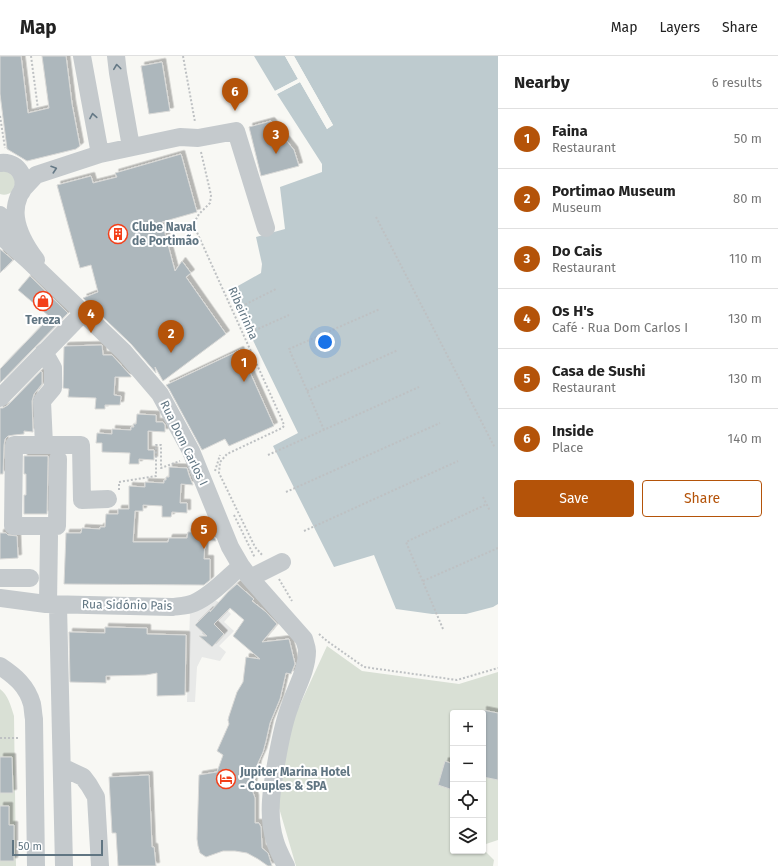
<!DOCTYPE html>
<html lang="en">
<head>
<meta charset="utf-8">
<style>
  body { margin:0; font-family:"Fira Sans",sans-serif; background:#f6f6f6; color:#222 }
  .controls { position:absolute; right:12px; bottom:12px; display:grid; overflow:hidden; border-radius:4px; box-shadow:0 1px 3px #0004 }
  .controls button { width:36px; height:36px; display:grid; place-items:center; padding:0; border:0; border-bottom:1px solid #e0e0e0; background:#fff; color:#222; font:20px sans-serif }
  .scale { position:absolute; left:12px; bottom:10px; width:91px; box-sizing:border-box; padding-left:4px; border:2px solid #607582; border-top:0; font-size:11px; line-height:14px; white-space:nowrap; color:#607582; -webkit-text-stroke:3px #fff; paint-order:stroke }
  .you { position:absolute; left:325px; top:286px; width:14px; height:14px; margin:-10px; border:3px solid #fff; border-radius:50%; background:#1a73e8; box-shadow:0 0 0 6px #1a73e833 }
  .badge { display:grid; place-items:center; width:26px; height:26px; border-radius:50%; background:#b45309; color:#fff; font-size:13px; font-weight:700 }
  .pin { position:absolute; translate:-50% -33px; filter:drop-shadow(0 1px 2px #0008) }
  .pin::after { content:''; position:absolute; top:21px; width:14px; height:12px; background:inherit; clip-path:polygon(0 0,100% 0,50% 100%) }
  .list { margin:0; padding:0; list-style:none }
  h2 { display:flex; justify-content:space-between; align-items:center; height:52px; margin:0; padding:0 16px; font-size:17px }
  h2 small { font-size:13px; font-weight:400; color:#767676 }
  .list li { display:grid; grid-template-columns:26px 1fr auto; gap:12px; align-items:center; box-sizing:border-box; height:60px; padding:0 16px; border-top:1px solid #e0e0e0 }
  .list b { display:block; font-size:15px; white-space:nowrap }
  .list p { margin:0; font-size:13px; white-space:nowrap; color:#767676 }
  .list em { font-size:13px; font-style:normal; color:#767676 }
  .actions { display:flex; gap:8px; padding:12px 16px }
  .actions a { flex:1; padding:9px 0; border:1px solid #b45309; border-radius:4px; text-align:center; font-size:14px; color:#b45309 }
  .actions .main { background:#b45309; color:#fff }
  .icon { flex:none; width:22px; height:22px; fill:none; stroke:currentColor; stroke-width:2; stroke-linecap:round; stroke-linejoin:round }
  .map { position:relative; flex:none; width:498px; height:810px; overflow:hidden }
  header { display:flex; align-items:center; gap:24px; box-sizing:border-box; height:56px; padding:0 20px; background:#fff; border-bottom:1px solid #e0e0e0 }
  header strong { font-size:19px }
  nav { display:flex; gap:22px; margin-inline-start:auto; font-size:14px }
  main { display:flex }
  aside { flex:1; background:#fff }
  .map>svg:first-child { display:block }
</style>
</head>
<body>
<header>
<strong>Map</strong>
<nav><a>Map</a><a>Layers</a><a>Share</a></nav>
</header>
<main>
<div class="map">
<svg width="498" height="810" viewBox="0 0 498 810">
  <defs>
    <filter id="shadow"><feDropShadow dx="3.5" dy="-3.5" stdDeviation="0" flood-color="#0004"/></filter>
  </defs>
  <rect width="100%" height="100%" fill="#f8f8f4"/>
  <!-- built -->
  <path fill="#e8e9e8" d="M215,544l5,3 11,11 -7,8 10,9 -15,15 7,6 -6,9 -18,-4 -5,10 -2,35h-8l3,-90z"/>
  <!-- green -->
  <path fill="#d9e0d5" d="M0,115h8l8,9 -3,11c-4,3 -8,5 -13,3z
    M327,590l35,25 97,13 39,-12v168l-15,5v-132h-30v138h30v-2l11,11 -1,6h-197l-19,-65 14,-77z
    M0,633c8,6 11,17 14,27l2,150h-16z"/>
  <!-- water -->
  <path fill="#becbcf" d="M254,0h31l13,23 -23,12z
    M294,0h204v548l-5,3 -27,7h-34l-36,-5 -22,-54 -40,12 -61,-121 25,-13 -69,-142 32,-18 1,-9 -6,-27 29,-8 -5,-42 42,-15v-8l-45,-70 23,-12 27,47 6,-4z"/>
  <!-- pier -->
  <path fill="#f8f8f4" d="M285,0h3l12,22v2l1,1 27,45 3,-2 -39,-68h2l39,69 -6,4 -27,-47 -25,13v-2l-2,-1 25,-13z"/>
  <!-- building -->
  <path fill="#adb7bc" stroke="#d9d9d7" filter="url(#shadow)" d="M0,0h21l7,57 21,-5 -7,-52h24l6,48 8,42 -4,3 -49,12 -20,-12 -7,-55z
    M162,6l8,49 -21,3 -8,-48z
    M271,65l23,29 5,16 -38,10 -12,-49z
    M181,98l16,58 -35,10 13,49 7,-10 9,12 -5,4 40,57 -63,47 -8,-14 1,6 -25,-29 -48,-46 15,-6 -7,-27 -11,3 -23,-83 34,-9 2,7 24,-6 -2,-4z
    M0,193l13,11 -13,13z
    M30,220l38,37 -68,70v-14l50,-52 -32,-27z
    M102,289l1,10h9l19,21v1h-16l-1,18 7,1 -1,9h-15v4h-10l1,-11 -28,-1 1,-8 -6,-1 1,-41 2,-1z
    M240,294l34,76 -45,20 -4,-7 -23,11 -33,-61 -3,-4z
    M41,315l1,1v12l-8,10 -2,7 1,31 -9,-1v3l-10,1 -6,1 -3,3 -1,6 -1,29h-3v-66h3l5,-3z
    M137,358l19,1v7h7l2,3v7l-17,-1v19h6v10l-15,-1v5h-10l1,-11 -28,-1v-9h-6l1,-10 15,1v-5l19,1v-3h3l-1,-3h3z
    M24,400h24v3l-1,55h-23v-19h2v-21h-2z
    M169,411l18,1 2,7 4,10 -12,-1 -1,19h7v10l-15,-1 -1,5h-9v-11l-19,-1v6h-8l-2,31h35l1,-4h18l1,-6h4v-9l17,1 7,17 -11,-1 -1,19h6v21l-6,5 -140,-1 2,-51h15l1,-5 18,1v-2h5l1,-13h12v-5h11v-23l16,1v-5l19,1v-3h2v-3h3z
    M0,477h6l2,2 9,1 1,22 -18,1z
    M237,528l17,15 -2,2 14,11 11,12 -15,18 27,-3 6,25 -4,10 -5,-1 -6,26 -10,24 -4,18 -3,11 -5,11 -6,27 3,8v25h4l2,4 1,21 6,5 4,13h-4l-10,-7 -11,-6 -12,-2h-12l-17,6 -6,-4 -2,-7 -1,-7 2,-64 18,-3 6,-17 -6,-4 12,-27 -1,-4 1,-4 8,-24 6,-10 3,-25 14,2 -27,-23 11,-16 -14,-12 -16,16 10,10 -12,13 -13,-11h8l-12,-11 15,-15v2l18,-20z
    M105,571l42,1v6l39,1 -1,60 -28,1v-23l-11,2 -40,1v7l-36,-1 -1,-50 36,1z
    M483,654l15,3v67l-15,-3z
    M0,701h12l1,36h-13z
    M445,705l8,3v26l-15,-5z
    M149,719l3,72h2l2,19h-38l-2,-33h-4l-3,-56z
    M0,750h9v19h5v36h-14z"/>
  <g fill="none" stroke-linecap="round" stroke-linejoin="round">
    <!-- path -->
    <path stroke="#bec1c3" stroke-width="2" stroke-dasharray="2 2" stroke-linecap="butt" d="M31,0l7,53
      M183,0l12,66
      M0,60l5,32
      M201,96l10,43 -1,8 -11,11 -4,7v7l88,194 1,4 -2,2 -55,26 -7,8 -1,11 36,74 8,9
      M376,161l119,231
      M238,252l38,-19
      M251,276l38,-17
      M307,335l91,-41
      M324,374l-35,-81 91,-40
      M268,399l151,-68
      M215,415l5,-16
      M119,434v-8l37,-6v-31h5v23l19,-7
      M286,436l154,-69
      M483,441l7,14
      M234,459l21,43
      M304,475l154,-70
      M279,523l13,22
      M423,525l75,-33
      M443,573l-37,-87 81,-38
      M319,578l8,7 37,26 93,13 41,-12
      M0,682h19"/>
    <!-- minor -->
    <path stroke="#c5cacd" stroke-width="18" d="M82,0l18,98
      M116,0l2,17 13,74
      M0,107c6,-1 13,1 17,5 6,6 8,15 5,23 -1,2 -3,4 -3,5 -3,7 -4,15 -3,22 2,15 11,30 20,42
      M23,133l13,-14 64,-21 80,-17 18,1 38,-7 30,97
      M0,159l4,14 11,14
      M0,179l28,25 96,92 36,42 31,57 39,96 11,19 9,12 54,61c1,4 3,8 3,12 0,19 -11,37 -17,55 -6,15 -9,31 -12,47 -5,28 -12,60 -3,88 2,8 7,17 11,25
      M44,296l9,16v20l-11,13 2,44h37l1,55 26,-1
      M0,342l83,-85
      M44,389h-30l-1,81h44l1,-67
      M0,522h30
      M250,522l32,-16
      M0,542l46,6 126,3c7,-1 15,-1 22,-4 17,-7 33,-25 47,-37
      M48,548l1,-68
      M58,549l6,261
      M0,610c15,10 27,20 32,38 1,5 1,10 2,15l2,147
      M62,711l21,10 6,8 7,12 4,69"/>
  </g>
  <!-- one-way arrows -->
  <defs><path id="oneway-chevron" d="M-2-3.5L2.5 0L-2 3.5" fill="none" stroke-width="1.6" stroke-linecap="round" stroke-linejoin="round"/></defs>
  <g stroke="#657986">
    <use href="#oneway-chevron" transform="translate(117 11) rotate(-97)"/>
    <use href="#oneway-chevron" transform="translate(93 60) rotate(-100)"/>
    <use href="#oneway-chevron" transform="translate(54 113) rotate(-18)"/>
  </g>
  <!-- icons -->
  <defs>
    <g id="building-ring" transform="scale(1)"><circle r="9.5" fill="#fff" stroke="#f33f19" stroke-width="1.5"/><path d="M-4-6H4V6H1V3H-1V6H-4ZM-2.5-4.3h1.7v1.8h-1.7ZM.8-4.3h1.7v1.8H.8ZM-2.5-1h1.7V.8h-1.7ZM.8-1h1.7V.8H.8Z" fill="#f33f19"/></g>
    <g id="shop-ring" transform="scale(1)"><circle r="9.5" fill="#fff" stroke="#f33f19" stroke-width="1.5"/><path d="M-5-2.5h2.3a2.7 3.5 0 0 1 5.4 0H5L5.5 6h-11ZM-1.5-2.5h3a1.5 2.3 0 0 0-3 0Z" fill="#f33f19"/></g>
    <g id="hotel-ring" transform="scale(1)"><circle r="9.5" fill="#fff" stroke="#f33f19" stroke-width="1.5"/><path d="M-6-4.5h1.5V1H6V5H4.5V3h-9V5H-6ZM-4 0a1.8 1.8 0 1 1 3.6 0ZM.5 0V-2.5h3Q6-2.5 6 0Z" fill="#f33f19"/></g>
  </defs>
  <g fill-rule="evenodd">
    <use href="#building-ring" x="118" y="178"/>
    <use href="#shop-ring" x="43" y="245"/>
    <use href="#hotel-ring" x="226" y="723"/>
  </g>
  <g text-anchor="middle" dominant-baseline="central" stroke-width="4" stroke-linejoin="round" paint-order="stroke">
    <!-- poi labels -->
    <g font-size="12" font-weight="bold" fill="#607582" stroke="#fff" text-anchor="start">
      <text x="132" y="171">Clube Naval<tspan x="132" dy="14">de Portimão</tspan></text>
      <text x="43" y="264" text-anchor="middle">Tereza</text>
      <text x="240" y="716">Jupiter Marina Hotel<tspan x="240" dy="14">- Couples &amp; SPA</tspan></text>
    </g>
    <!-- street labels -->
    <g font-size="12" fill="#607582" stroke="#fff">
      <text transform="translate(243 257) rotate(66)">Ribeirinha</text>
      <text transform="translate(184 387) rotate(64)">Rua Dom Carlos I</text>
      <text transform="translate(127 549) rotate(1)">Rua Sidónio Pais</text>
    </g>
  </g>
</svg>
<div class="controls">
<button>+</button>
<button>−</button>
<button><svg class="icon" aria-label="locate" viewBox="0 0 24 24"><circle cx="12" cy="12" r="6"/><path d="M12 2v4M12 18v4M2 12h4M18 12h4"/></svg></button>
<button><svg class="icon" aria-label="layers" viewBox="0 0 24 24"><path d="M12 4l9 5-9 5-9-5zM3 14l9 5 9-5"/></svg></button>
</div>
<div class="scale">50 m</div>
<div class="you"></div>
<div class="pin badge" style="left:244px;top:326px">1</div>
<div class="pin badge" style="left:171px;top:297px">2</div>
<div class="pin badge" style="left:276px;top:98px">3</div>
<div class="pin badge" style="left:91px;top:277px">4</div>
<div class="pin badge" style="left:204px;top:493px">5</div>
<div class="pin badge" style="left:235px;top:55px">6</div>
</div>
<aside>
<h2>Nearby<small>6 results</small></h2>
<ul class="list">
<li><span class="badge">1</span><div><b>Faina</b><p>Restaurant</p></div><em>50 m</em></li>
<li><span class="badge">2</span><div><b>Portimao Museum</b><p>Museum</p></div><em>80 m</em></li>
<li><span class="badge">3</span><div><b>Do Cais</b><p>Restaurant</p></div><em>110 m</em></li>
<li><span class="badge">4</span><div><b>Os H's</b><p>Café · Rua Dom Carlos I</p></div><em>130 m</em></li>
<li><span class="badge">5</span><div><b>Casa de Sushi</b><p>Restaurant</p></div><em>130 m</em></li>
<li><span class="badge">6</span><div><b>Inside</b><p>Place</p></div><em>140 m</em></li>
</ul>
<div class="actions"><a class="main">Save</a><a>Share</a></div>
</aside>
</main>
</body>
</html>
